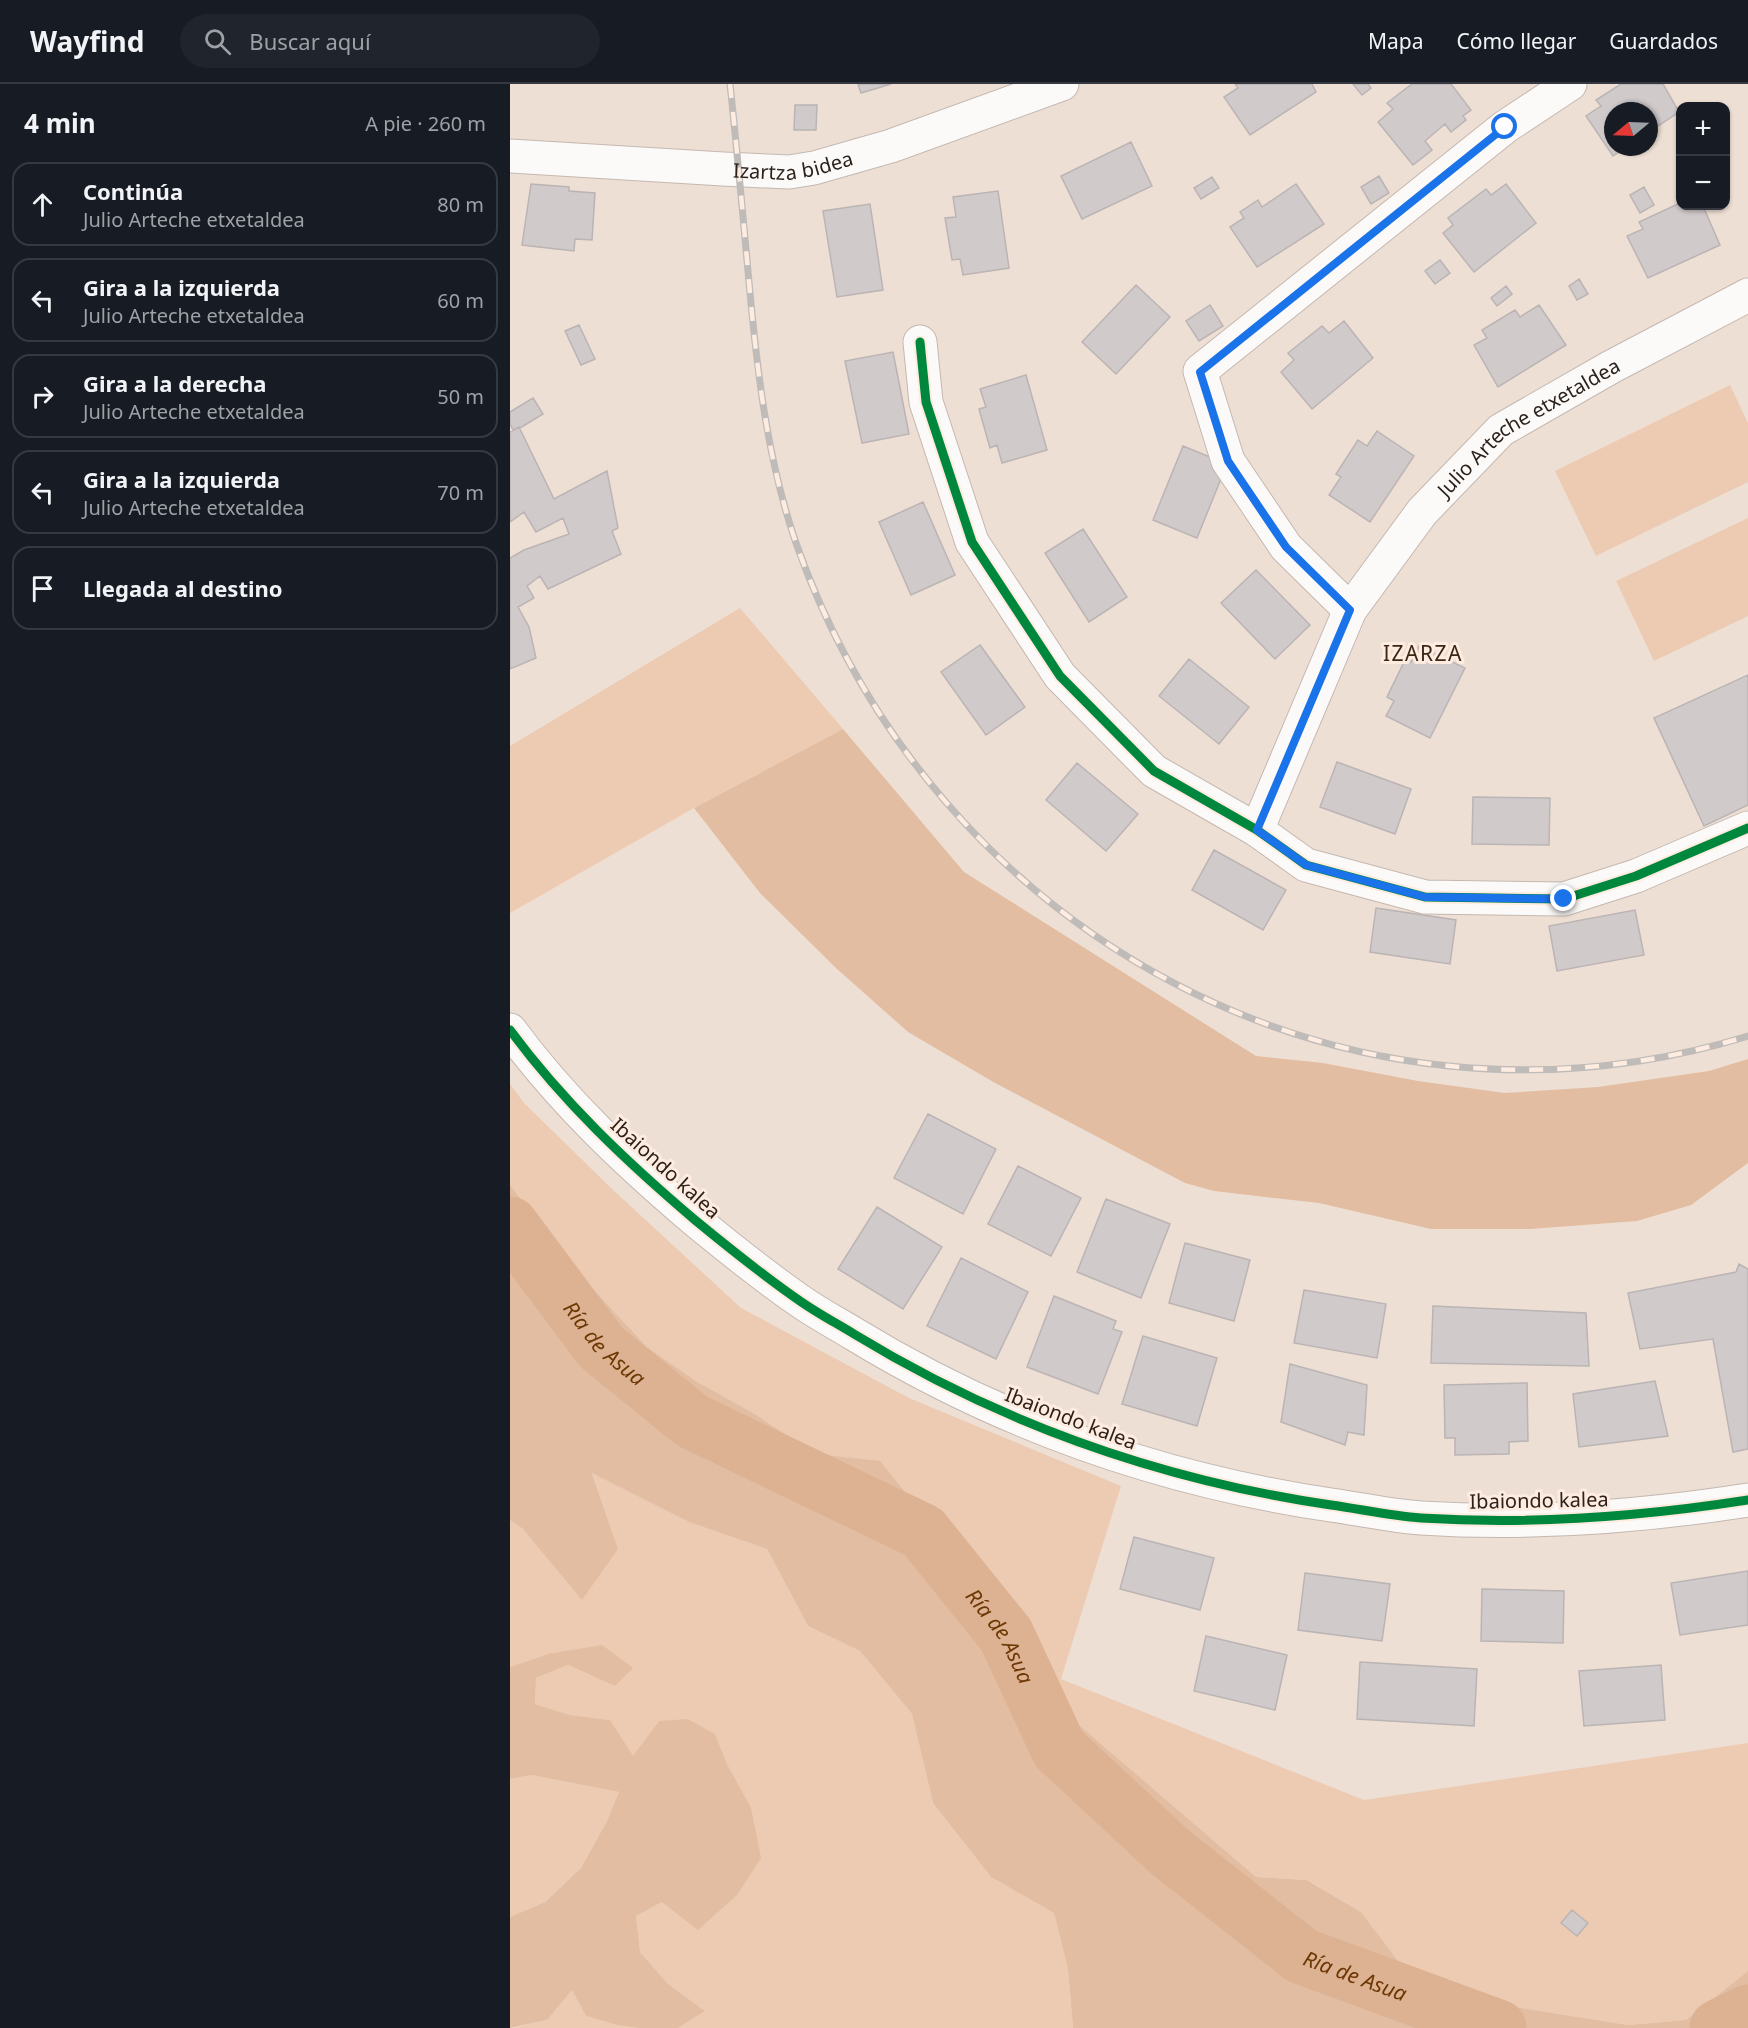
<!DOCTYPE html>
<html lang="es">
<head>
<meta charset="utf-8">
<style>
  body { margin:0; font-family:"Noto Sans",sans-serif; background:#20242c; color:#f1f3f6 }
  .controls { position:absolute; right:18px; top:18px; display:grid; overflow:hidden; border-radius:12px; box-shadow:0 2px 4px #0004 }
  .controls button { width:54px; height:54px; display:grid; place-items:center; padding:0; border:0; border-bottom:2px solid #363941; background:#171b24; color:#f1f3f6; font:30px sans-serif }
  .compass { position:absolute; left:1094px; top:18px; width:54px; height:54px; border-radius:50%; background:#171b24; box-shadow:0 2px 4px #0004; rotate:251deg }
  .stop { position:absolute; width:18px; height:18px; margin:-14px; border:4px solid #1a73e8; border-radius:50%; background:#fff }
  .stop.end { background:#1a73e8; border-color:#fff; box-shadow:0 2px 6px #0008 }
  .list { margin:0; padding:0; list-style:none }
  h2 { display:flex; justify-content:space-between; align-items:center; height:78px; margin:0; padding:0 24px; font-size:26px }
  h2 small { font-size:20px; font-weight:400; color:#9ea1a6 }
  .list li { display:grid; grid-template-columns:39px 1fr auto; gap:18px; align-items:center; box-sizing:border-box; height:84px; margin:0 12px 12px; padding:0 12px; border:2px solid #363941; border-radius:18px }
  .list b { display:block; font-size:22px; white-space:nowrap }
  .list p { margin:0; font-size:20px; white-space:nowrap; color:#9ea1a6 }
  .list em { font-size:20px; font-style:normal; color:#9ea1a6 }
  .icon { flex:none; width:33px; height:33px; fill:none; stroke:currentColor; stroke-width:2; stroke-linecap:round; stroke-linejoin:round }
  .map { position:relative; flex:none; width:1238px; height:1944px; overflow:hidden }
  header { display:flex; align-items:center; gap:36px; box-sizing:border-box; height:84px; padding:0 30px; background:#171b24; border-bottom:2px solid #363941 }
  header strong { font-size:28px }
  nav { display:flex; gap:33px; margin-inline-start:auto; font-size:21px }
  .search { width:420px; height:54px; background:#20242c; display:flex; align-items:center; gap:15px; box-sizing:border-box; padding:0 21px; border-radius:33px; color:#9ea1a6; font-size:22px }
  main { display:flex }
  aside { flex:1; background:#171b24 }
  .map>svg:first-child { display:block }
</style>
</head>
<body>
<header>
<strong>Wayfind</strong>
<div class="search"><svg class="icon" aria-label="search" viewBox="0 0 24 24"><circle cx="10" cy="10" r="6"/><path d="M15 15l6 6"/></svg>Buscar aquí</div>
<nav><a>Mapa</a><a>Cómo llegar</a><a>Guardados</a></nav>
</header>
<main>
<aside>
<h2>4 min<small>A pie · 260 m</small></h2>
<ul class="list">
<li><svg class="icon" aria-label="ahead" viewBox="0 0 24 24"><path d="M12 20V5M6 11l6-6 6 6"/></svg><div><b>Continúa</b><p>Julio Arteche etxetaldea</p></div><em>80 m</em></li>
<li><svg class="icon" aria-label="left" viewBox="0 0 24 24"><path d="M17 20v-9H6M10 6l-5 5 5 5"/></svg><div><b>Gira a la izquierda</b><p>Julio Arteche etxetaldea</p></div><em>60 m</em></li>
<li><svg class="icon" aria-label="right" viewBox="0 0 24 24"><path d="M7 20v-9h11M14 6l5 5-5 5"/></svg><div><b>Gira a la derecha</b><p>Julio Arteche etxetaldea</p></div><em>50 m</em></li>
<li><svg class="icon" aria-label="left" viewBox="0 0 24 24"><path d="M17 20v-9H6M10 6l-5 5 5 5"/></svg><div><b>Gira a la izquierda</b><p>Julio Arteche etxetaldea</p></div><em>70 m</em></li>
<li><svg class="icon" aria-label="arrive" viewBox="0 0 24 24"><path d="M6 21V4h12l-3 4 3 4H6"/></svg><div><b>Llegada al destino</b></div></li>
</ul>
</aside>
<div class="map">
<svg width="1238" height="1944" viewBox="0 0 1238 1944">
  <rect width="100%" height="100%" fill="#eedfd4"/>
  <!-- green -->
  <path fill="#eccbb2" d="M1220,301l18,38v59l-152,74 -41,-85z
    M1238,434v98l-94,45 -38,-80z
    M230,524l103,121 -149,79 -184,105v-167z
    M0,1000l14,19 87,85 130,120 168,90 212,88 -60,193 303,121 384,-57v228l-62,49 -58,5 -151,-24 -78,-39 -38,-50 -53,-32 -52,-3 -198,-170 -39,-100 -54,-61 -59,-53 -26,-31 -65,-8 -60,-40 -59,-33 -49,-34 -68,-73 -69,-89z
    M82,1388l97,50 78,27 41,77 52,25 52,63 21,89 58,74 63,36 14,56 5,59h-395l27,-17 -37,-27 -28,-32 -4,-36 26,-14 66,-136 -13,-32 -26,-14 -30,1 -26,36 -23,-37 -40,-5 -35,-11 1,-26 32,-13 47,21 -67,-32 -38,13v-147l13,9 95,20z
    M21,1691l88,17 -12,29 -26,47 -36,34 -35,15v-138z
    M62,1906l14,26 31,9 21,3h-125l34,-8z"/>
  <!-- forest -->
  <path fill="#e2bda1" d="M333,645l121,143 292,184 67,7 95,18 87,12 93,-6 111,-16 39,-12v104l-57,42 -54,16 -107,8h-99l-112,-26 -105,-12 -29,-8 -190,-100 -87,-51 -72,-64 -76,-75 -66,-85z
    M0,1101l69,89 68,73 49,34 59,33 60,40 65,7 26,32 59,53 54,61 39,100 198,170 51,3 54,32 38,50 78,39 151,24 58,-5 62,-49v57h-675l-5,-59 -14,-56 -63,-36 -58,-74 -21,-89 -52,-63 -52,-25 -41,-77 -78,-27 -97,-49 26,76 -36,51 -59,-71 -13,-9z
    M92,1561l31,23 -18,18 -47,-21 -32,13 -1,26 35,11 40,5 23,36 26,-35 29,-2 27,15 13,32 23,42 10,50 -24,37 -39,35 -36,-28 -26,14 4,36 28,32 37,27 -27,17h-40l-21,-3 -31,-9 -14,-26 -25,30 -37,8v-111l35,-15 36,-34 26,-47 12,-29 -88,-17 -21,4v-112l38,-13z"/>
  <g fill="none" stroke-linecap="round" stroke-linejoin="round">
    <!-- river -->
    <g stroke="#ddb292" stroke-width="57">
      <path id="s1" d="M0,1141l91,122 91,74 231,111 83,103 53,114 111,103 132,104 196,72"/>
      <path d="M1208,1944l30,-15"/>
    </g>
  </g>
  <!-- building -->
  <path fill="#d1cacb" stroke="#bbb4b4" stroke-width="1.5" d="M348,0h33l-30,9z
    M725,0h77l4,8 -66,43 -26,-38 14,-9z
    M843,0h15l3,4 -9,7z
    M902,0h39l20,26 -8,6 3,4 -15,12 -6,-8 -20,17 7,9 -19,15 -35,-43 15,-13 -6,-6z
    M1111,0h42l16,28 -30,20v-21h-36v36h14l-14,9 -27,-40 15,-10 -5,-6z
    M285,21h22l-1,25h-22z
    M621,58l21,44 -70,33 -21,-43z
    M869,92l10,17 -18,11 -10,-17z
    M702,93l7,11 -18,11 -7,-11z
    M21,100l38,3v4l26,2 -3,47 -17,-1 -1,12 -52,-6z
    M786,100l28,40 -67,43 -27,-40 14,-9 -4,-6 18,-12 4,7z
    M996,100l30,39 -62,49 -31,-39 10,-8 -5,-7 38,-29 5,6z
    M1134,103l10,18 -14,8 -10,-18z
    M488,107l11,77 -46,7 -3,-16 -8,1 -7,-42 11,-1 -3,-20z
    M1170,119l5,6 8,-3h10l17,39 -72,33 -21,-42 16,-7 -4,-7z
    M360,120l13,86 -46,7 -14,-86z
    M930,176l10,13 -15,11 -10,-13z
    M1069,195l9,15 -11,6 -8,-14z
    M626,201l34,32 -54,57 -34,-32z
    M996,202l6,8 -15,12 -6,-8z
    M700,221l13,21 -24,15 -13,-20z
    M1029,221l27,40 -68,42 -24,-42 13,-7 -5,-8 33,-20 5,7z
    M834,237l29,37 -61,51 -31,-37 13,-12 -6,-7 34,-27 7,7z
    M69,241l16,34 -14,6 -16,-34z
    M383,268l16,82 -47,9 -17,-82z
    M516,291l21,75 -45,13 -5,-18 -7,3 -11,-39 7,-2 -6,-18z
    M23,314l10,16 -23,14 -1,-1 -6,3 -3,-6v-12z
    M9,343l35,72 53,-28 11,57 -6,3 9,23 -73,35 -8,-13 -13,10 7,12 -16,9 11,20 7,31 -26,11v-111l14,-8 45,-16 -6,-16 -27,14 -12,-20 -14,10v-90z
    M867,347l37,25 -44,66 -41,-27 12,-18 -5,-3 22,-34 9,6z
    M673,362l44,18 -30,74 -44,-18z
    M413,418l32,73 -44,20 -32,-73z
    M573,445l44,68 -38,25 -44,-69z
    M746,486l54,55 -35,34 -54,-56z
    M470,561l45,62 -39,28 -45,-63z
    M909,562l46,22 -35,70 -44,-22 8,-15 -7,-4 18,-37 6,2z
    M679,575l60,48 -30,37 -60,-48z
    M1238,591v130l-44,21 -50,-108z
    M827,678l74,27 -16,45 -75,-27z
    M567,679l61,51 -32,37 -60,-51z
    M963,713l77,1 -1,47 -77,-1z
    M704,766l72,40 -23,40 -71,-40z
    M866,824l80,12 -6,44 -80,-12z
    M1125,826l9,45 -87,16 -8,-45z
    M418,1030l68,35 -33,65 -69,-36z
    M508,1082l63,32 -30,58 -63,-32z
    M596,1115l64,25 -29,74 -64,-26z
    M367,1123l65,40 -39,62 -65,-40z
    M675,1159l65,17 -16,61 -65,-18z
    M451,1174l67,34 -32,67 -69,-33z
    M1229,1180l9,5v180l-15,3 -20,-113 -73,10 -12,-56 108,-21z
    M794,1206l82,14 -9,54 -83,-15z
    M544,1212l62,25 -3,8 9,3 -24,62 -71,-27z
    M923,1222l153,7 3,53 -158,-3z
    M633,1252l74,22 -20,68 -75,-22z
    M780,1280l77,21 -3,50 -16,-3 -3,13 -64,-23z
    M1145,1297l13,55 -89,11 -6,-53z
    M1017,1299l1,58 -19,1v12l-54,1v-17h-10l-1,-53z
    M624,1453l80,21 -14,52 -80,-21z
    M1238,1487v54l-68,10 -9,-52z
    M795,1489l85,11 -8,57 -84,-11z
    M972,1505l82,2 -1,52 -82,-2z
    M696,1552l81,19 -12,55 -81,-19z
    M850,1578l117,7 -3,57 -117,-7z
    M1151,1581l4,55 -81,6 -5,-55z
    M1062,1826l16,13 -11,13 -16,-13z"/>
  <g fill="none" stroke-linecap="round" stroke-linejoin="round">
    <!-- minor casing -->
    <g stroke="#c4b8b0" stroke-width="35">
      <g id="minor">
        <path id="s2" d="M0,72l213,13 66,3 25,-4 77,-22 171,-62"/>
        <path d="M410,258l6,60 46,140 88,134 94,95 103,59 49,35 119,32 139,2 72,-23 112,-48"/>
        <path d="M840,526l-64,-63 -58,-86 -28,-90 305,-244 65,-43"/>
        <path id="s3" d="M747,746l93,-220 72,-98 79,-82 110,-63 137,-72"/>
        <path d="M0,946c53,72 118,133 185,190 34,28 69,56 105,81 17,12 36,22 54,33 146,89 307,146 477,171 29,4 60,11 90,13 109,7 218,-1 327,-18"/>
      </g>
    </g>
    <!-- minor -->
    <use href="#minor" stroke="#fcfaf9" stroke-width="33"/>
    <!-- rail casing -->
    <g stroke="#bfbbb9" stroke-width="7">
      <path id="rail" d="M220,0c7,66 13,132 19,198 8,88 18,177 47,261 138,392 550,616 952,493"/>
    </g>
    <!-- rail -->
    <use href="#rail" stroke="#feece0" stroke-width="4.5" stroke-dasharray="14" stroke-linecap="butt"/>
    <!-- cycleway casing -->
    <g stroke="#feece0" stroke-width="13">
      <path id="cycleway" d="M410,258l6,60 46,140 88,134 94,95 103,59 49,35 119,32 139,2 72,-23 112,-48
        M0,946c53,72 118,133 185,190 34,28 69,56 105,81 17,12 36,22 54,33 146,89 307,146 477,171 29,4 60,11 90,13 109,7 218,-1 327,-18"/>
    </g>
    <!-- cycleway -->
    <use href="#cycleway" stroke="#00873e" stroke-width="9"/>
  </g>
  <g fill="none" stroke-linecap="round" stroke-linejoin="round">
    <!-- route -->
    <path stroke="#1a73e8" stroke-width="8" d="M995,43l-305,245 28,89 58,86 64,63 -93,220 49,35 119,32 139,2"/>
  </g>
  <g text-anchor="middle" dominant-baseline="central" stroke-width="6" stroke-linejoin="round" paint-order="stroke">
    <!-- street labels -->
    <g font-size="20" fill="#2c221b" stroke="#feece0">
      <text stroke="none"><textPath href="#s2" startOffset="284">Izartza bidea</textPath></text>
      <text stroke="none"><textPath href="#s3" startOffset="498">Julio Arteche etxetaldea</textPath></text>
      <text transform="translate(156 1084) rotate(42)">Ibaiondo kalea</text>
      <text transform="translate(561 1334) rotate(21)">Ibaiondo kalea</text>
      <text transform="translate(1029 1416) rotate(-1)">Ibaiondo kalea</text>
    </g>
    <!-- neighbourhood labels -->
    <g font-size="21" letter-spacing="1.5" fill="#3c2717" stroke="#feece0">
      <text x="913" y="569">IZARZA</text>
    </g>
    <!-- water labels -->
    <g font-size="21" font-style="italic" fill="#6c3804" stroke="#feece0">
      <text stroke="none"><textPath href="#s1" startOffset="152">Ría de Asua</textPath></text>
      <text stroke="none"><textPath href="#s1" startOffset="656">Ría de Asua</textPath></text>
      <text stroke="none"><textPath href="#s1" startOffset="1160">Ría de Asua</textPath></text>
    </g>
  </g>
</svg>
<div class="controls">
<button>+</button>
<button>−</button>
</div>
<svg class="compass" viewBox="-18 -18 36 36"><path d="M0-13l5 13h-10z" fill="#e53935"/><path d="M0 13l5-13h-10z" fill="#9ea1a6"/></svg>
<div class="stop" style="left:995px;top:43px"></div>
<div class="stop end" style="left:1054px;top:815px"></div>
</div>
</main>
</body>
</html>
